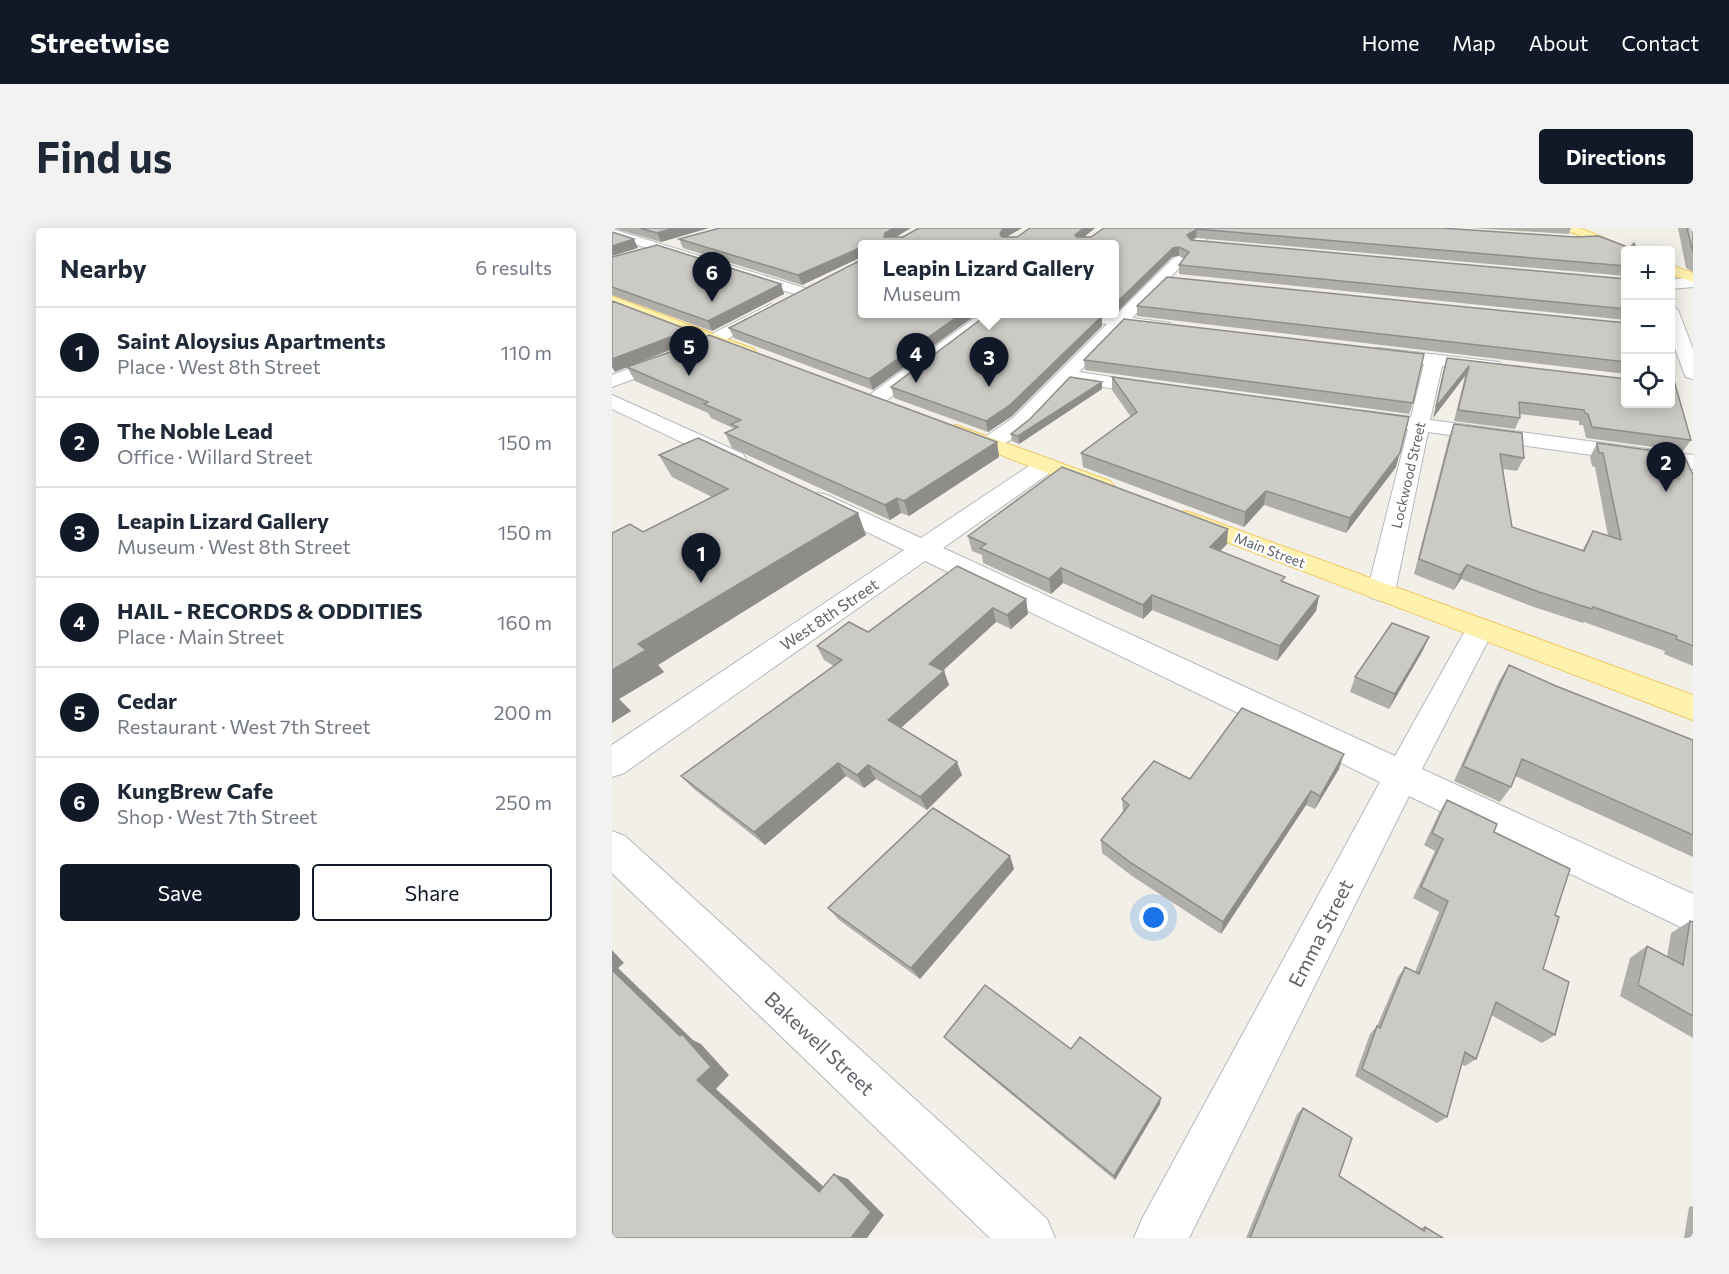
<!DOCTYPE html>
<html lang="en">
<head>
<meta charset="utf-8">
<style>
  body { margin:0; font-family:Commissioner,sans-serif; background:#f2f2f3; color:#1f2937 }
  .controls { position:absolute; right:18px; top:18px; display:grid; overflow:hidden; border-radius:6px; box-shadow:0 3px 15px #0003 }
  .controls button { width:54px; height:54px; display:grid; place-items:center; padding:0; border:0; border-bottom:2px solid #e0e1e3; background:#fff; color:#1f2937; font:30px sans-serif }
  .you { position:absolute; left:542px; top:690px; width:21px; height:21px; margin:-15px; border:4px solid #fff; border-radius:50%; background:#1a73e8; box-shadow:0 0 0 9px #1a73e833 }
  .badge { display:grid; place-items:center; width:39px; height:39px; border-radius:50%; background:#111827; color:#fff; font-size:20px; font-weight:700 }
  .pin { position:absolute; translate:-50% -50px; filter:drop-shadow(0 2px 3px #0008) }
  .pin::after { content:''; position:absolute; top:32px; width:21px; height:18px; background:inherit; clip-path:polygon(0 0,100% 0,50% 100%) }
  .popup { position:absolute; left:246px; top:12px; width:261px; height:78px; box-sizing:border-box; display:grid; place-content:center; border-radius:6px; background:#fff; filter:drop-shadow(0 2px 4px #0005); font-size:20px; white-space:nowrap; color:#747a83 }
  .popup b { font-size:22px; color:#1f2937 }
  .popup::after { content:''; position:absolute; left:50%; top:100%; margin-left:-12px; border:12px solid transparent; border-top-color:#fff }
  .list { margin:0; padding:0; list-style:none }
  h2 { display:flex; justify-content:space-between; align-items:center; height:78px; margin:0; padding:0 24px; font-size:26px }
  h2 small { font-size:20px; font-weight:400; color:#747a83 }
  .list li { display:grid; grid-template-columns:39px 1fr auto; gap:18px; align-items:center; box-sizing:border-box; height:90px; padding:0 24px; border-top:2px solid #e0e1e3 }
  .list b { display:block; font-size:22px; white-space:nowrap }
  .list p { margin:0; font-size:20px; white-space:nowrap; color:#747a83 }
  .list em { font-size:20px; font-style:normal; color:#747a83 }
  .actions { display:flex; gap:12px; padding:18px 24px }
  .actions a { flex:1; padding:14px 0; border:2px solid #111827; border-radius:6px; text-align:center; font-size:21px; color:#111827 }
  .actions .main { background:#111827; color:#fff }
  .icon { flex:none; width:33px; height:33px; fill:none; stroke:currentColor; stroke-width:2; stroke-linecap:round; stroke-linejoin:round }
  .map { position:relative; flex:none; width:1081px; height:1010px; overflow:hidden; border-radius:6px }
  header { display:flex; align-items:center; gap:36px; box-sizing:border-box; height:84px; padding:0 30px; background:#111827; color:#fff }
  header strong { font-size:28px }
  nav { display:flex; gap:33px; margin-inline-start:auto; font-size:21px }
  .intro { display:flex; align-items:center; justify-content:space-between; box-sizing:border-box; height:144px; padding:0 36px }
  h1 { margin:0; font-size:42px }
  .button { padding:15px 27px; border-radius:6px; background:#111827; color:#fff; font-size:21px; font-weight:700 }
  main { display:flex; gap:36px; padding:0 36px }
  aside { flex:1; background:#fff; border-radius:6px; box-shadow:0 3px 15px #0003 }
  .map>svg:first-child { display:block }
</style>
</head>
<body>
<header>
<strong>Streetwise</strong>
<nav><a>Home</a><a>Map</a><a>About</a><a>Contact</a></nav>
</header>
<div class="intro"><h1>Find us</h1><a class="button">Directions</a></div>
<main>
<aside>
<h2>Nearby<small>6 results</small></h2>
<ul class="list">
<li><span class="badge">1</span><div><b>Saint Aloysius Apartments</b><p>Place · West 8th Street</p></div><em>110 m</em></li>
<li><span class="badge">2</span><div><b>The Noble Lead</b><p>Office · Willard Street</p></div><em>150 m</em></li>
<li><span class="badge">3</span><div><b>Leapin Lizard Gallery</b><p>Museum · West 8th Street</p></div><em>150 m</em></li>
<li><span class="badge">4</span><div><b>HAIL - RECORDS &amp; ODDITIES</b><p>Place · Main Street</p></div><em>160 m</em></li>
<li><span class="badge">5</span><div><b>Cedar</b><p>Restaurant · West 7th Street</p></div><em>200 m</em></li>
<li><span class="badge">6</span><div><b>KungBrew Cafe</b><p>Shop · West 7th Street</p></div><em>250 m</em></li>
</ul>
<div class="actions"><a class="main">Save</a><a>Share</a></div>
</aside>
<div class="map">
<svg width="1081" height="1010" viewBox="0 0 1081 1010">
  <rect width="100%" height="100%" fill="#f1efe8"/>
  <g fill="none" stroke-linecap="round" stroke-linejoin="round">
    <!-- minor casing -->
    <g stroke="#b5b8bc" stroke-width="2">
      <path id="minor" d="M592,0h13l-85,90 38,5 2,4 -2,4 -6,1 -40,-6 -45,46 84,13 3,4 -3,4 -7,2 -86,-13c-18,18 -61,73 -88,67l-3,-5 3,-5 31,-21 94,-94 -36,-5 -6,-2 -2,-3 53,1z
        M0,1l196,60 3,3 -3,3h-10l-186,-58z
        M1081,49v10l-23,2v-9z
        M159,76l8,5 -2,3 -81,44 -84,31v-12l72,-27z
        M1058,77l8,5 15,39v30l-7,-2 -2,-4 -14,-38z
        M368,86h18l-116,90h-14l-3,-4 3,-4z
        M767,120l120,14 2,4 -2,4 -7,2 -50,-6 -12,54 263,35v14l-265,-37 -33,160 -4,6 -10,3 -10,-3 -4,-6 41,-163 -50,-8 -3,-4 3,-4 7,-2 46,6 13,-53 -51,-7 -3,-4 3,-4z
        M0,167l131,59 3,5 -3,5 -8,2 -8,-2 -115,-55z
        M434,230l8,2 3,5 -3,5 -111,78 452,208 75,-134 10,-3 10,3 4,7 -72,140 271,125v39l-284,-137 -220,442h-55l8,-19 238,-437 -455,-221 -301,212 -12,4v-32l292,-195 -93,-45 -4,-5 4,-5 8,-2 8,2 94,43 117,-78z
        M0,603l13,5 422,383 8,19h-65l-378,-365z"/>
    </g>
    <!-- major casing -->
    <g stroke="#f2c960" stroke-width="2">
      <path id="major" d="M950,0h18l53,22h-7v5l-5,-1z
        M1058,37l23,8v9l-23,-8z
        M0,68l142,53 3,4 -3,4h-12l-130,-50z
        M344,197l154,56 4,5 -4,5 -8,2 -8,-2 -145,-56 -3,-4 3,-4z
        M574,283l507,184v25l-516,-197 -3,-5 3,-5z"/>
    </g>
    <!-- minor -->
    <use href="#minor" fill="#fff" fill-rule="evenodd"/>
    <!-- major -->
    <use href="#major" fill="#fff2af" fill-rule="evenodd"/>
  </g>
  <!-- wall -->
  <path fill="#afaea9" d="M1,0h96l-48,14z
    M299,0l-15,9 126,-9 -16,9h11l13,-9h65l-12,9h8l13,-9h337l195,22h-10v26l-430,-38 -4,2 434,39v41l-447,-46v-9l5,-6 -5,-3 -7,1 -57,57h-6h6v-70l-252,70h114l-104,76 -139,-52 -5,-10 132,-68 1,-3 -60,28 -119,-37 -4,-9z
    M857,0h102l-2,6z
    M1066,0h15v44l-7,-4z
    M0,29l169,27 3,10 -72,37 -100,-36z
    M525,78l489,17v51l-489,-58z
    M490,88v10l-90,90 -24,16 -94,-34 -3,-11z
    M835,130l244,82 -8,11 -97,-13 -3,-13h-4v-4l-60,-7 1,4 -5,11 -61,-8 11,-45 -32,42 11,-50z
    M472,132l329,43 -4,11 -324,-44z
    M15,139l370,75 2,15 -90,59 -8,-3 -11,7 -158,-72 -7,-15 9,-4 -1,-1 -22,-10 -3,-5 -73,-32z
    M500,149l284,90 -50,66 -82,-28 -20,22 -161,-60 -2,-14 50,-36 -19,-27z
    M490,161l-83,55 -7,-3 -1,-7z
    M842,196l70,34 -7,13 -14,-2 9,58 70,24 11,-20 15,5 -13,-69 -3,-1 -2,-9 7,-14 96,32v191l-29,-12 1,-3 -81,-29 -1,1 -52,-17 -70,-27 -7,11 -40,-16 35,-137z
    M47,227l207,80 -208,130 6,7 -45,27 12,12 -19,12 31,-191 69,-35 -40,-20z
    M356,308l259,8 -7,7 64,31 35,14 -3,15 -39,50 -125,-51 -9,9 -80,-36 -12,11 -68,-31 -1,-8 -10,-4z
    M414,371l2,15 -17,15 -15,-7 -53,48 1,1 5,14 -48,43 61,47 -35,35 -51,-31 -12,9 -18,-12 -81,69 -71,-56 -13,-13 153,-110 -10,-6 -7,-14 51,-14z
    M817,409l-7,15 -33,57 -39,-17 5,-15z
    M897,437l47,21 137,54v117l-178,-81 -4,11 -11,15 -46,-21 45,-100z
    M727,541l-24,40 -9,-4 -85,129 -89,-58 -30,-23 -1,-13 22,-28 -1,-13 68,-20z
    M835,572l47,32 61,83 -12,54 12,66 -13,8 -51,-28 -15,44 -11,7 -4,-2 -14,53 -10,6 -82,-47 15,-42 7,-8 21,-49 7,-10 10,5 24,-60 -26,-14 22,-47 -11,-6 15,-32z
    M398,628l4,13 -94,110 -81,-59 -11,-12z
    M1078,693l3,1v116l-73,-42 10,-38 17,-12 20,11 4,-24z
    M332,809l127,12 89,55 -45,76 -163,-135z
    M691,880l36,68 80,52 6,-1 18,11h-197l51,-124z
    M1081,978v32h-9l5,-31z"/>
  <!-- shaded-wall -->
  <path fill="#8f8d8a" d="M62,0h35l-48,14 -4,-9z
    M282,0h17l-24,14 -3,-5 1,-4z
    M394,0h16l-19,11 -3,-5 2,-4z
    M472,0h11l-19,16 -1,-9z
    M585,1l-1,9 -9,5v-8z
    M22,11l4,9 -26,8v-10z
    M250,19l1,9 -61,29 -4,-10z
    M567,19v9l-7,1 -57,57v-10l58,-56z
    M169,56l3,10 -72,37 -4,-10z
    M349,86h16l-104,76 -4,-11z
    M490,88v10l-90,90 -24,16 -2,-11z
    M77,102l6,10 -80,32 -3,-5v-8z
    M857,138l-4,10 -32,42 3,-11z
    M490,154v7l-83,55 -1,-8z
    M385,214l2,15 -90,59 -5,-15z
    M788,225l-4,14 -50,66 4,-15z
    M654,263l-2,14 -20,22 1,-15z
    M285,270l4,15 -11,7 -5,-15z
    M246,285l8,22 -208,130 6,7 -45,27 12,12 -19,12v-53l26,-26z
    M616,301l-1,15 -18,18 1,-15z
    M855,337l-6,14 -7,11 6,-15z
    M449,340l2,15 -12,11 -2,-15z
    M540,367v15l-9,9v-14z
    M707,368l-3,15 -39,50 3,-15z
    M414,371l2,15 -17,15 -4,-14z
    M381,380l3,14 -61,56 -6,-14z
    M817,409l-7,15 -33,57 6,-15z
    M332,443l5,14 -55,49 -6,-14z
    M732,526l-5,15 -24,40 5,-13z
    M345,534l5,13 -35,35 -7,-13z
    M226,535l8,13 -81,69 -11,-13z
    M256,537l8,14 -12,9 -7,-13z
    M699,563l-5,14 -85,129 2,-12z
    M398,628l4,13 -94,110 -9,-11z
    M0,722l12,13 -6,5 75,72 8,4 28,31 -13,14 118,107 -15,-4 -122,-112 -17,-44 -68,-66z
    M549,870l-1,6 -45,76 -1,-4z
    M222,946l14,5 36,36 -17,23h-16z"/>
  <!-- building -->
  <path fill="#cccac5" stroke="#8f8d8a" stroke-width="1.5" d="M28,0h34l-17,5z
    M108,0h174l-9,5 -1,4h19l16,-9h87l-4,2 -2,4 2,3h15l13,-9h54l-9,7 2,2h14l13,-9h337l134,9 24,-1 31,12 4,-5 2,7h-10v16l-429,-37 -10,6 4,5 435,39v30l-447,-44 10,-13 -10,-5 -6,1 -58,56v-60h-252v70h98l-92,65 -140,-51 132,-68 1,-13 -64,28 -119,-36z
    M1075,0h6v24z
    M0,4l22,7 -22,7z
    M45,17l124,39 -73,37 -96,-34v-30z
    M555,49l459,46v39l-489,-56z
    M0,73l77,29 -77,29z
    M376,86h99l15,2 -92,89 -24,16 -95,-34z
    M512,91l300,35 -11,49 -329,-43z
    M97,107l288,107 -93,59 -7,-3 -12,7 -160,-72 13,-6 -7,-3 10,-4 -37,-16 4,-2 -81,-35 63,-22z
    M835,130l179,21v25h45v-34l20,70 -99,-13 -4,-13 -3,-1 -1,-3 -65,-8 1,16 -62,-8 11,-44 -33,41z
    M458,149l32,5 -84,54 -7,-2 19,-15z
    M500,149l297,40 -9,36 -50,65 -84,-27 -21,21 -164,-59 56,-41z
    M842,196l68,9 2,25 -24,-4 12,73 72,24 9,-20 28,9 -18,-87h-4l-2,-10 87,12 9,20v171l-17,-7 1,-3 -84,-29 -1,2 -53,-17 -72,-27 -7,10 -41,-16z
    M86,210l160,75 -220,131 8,6 -34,20v-137l18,-9 13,8 85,-43 -69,-34z
    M450,239l166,62 -18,18 75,30 -4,4 38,15 -39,50 -128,-51 -9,10 -82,-37 -12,11 -69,-31 6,-4 -18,-8z
    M345,338l69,33 -19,16 -14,-7 -64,56 15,7 -56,49 69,42 -37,35 -52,-32 -11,10 -19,-12 -84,69 -73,-56 161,-116 -25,-14 32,-24 19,10z
    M780,395l37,14 -34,57 -40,-17z
    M897,437l47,21 137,54v95l-171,-76 -11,28 -48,-21z
    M630,480l102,46 -24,42 -9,-5 -88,131 -92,-59 -30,-23 28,-35 -7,-6 32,-38 36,18z
    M835,572l50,24 -3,8 76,37 -15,46 4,2 -16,52 26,13 -14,53 -59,-33 -20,57 -11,-7 -18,65 -85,-48 15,-43 3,2 25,-61 14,7 29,-73 -27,-14 22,-48 -11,-6z
    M321,580l77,48 -99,112 -83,-60z
    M1078,693l3,1v94l-55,-31 9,-39 36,19z
    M0,742l68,66 2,-2 29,33 -14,13 122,112 15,-18 37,38 -20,26h-239z
    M373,757l86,64 9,-12 81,61 -47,78 -170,-139z
    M691,880l49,30 -13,38 85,55 1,-4 18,11h-193z"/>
  <g text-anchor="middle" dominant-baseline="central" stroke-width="4.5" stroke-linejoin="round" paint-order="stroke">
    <!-- far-street labels -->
    <g font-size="14" fill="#5f6368" stroke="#fff">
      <text transform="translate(796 247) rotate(-77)">Lockwood Street</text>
      <text transform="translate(658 322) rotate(21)">Main Street</text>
    </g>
    <!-- street labels -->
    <g font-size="16" fill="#5f6368" stroke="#fff">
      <text transform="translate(217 386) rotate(-34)">West 8th Street</text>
    </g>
    <!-- near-street labels -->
    <g font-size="20" fill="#5f6368" stroke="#fff">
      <text transform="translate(708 705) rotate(-63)">Emma Street</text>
      <text transform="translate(208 815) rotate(43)">Bakewell Street</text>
    </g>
  </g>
</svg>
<div class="controls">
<button>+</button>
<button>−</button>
<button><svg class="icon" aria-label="locate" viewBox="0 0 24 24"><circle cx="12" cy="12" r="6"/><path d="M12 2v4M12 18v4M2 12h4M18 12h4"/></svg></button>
</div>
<div class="you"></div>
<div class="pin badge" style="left:89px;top:355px">1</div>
<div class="pin badge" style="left:1054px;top:264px">2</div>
<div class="pin badge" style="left:377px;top:159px">3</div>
<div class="popup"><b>Leapin Lizard Gallery</b>Museum</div>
<div class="pin badge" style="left:304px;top:155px">4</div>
<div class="pin badge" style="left:77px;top:148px">5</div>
<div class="pin badge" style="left:100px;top:74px">6</div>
</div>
</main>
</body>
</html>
